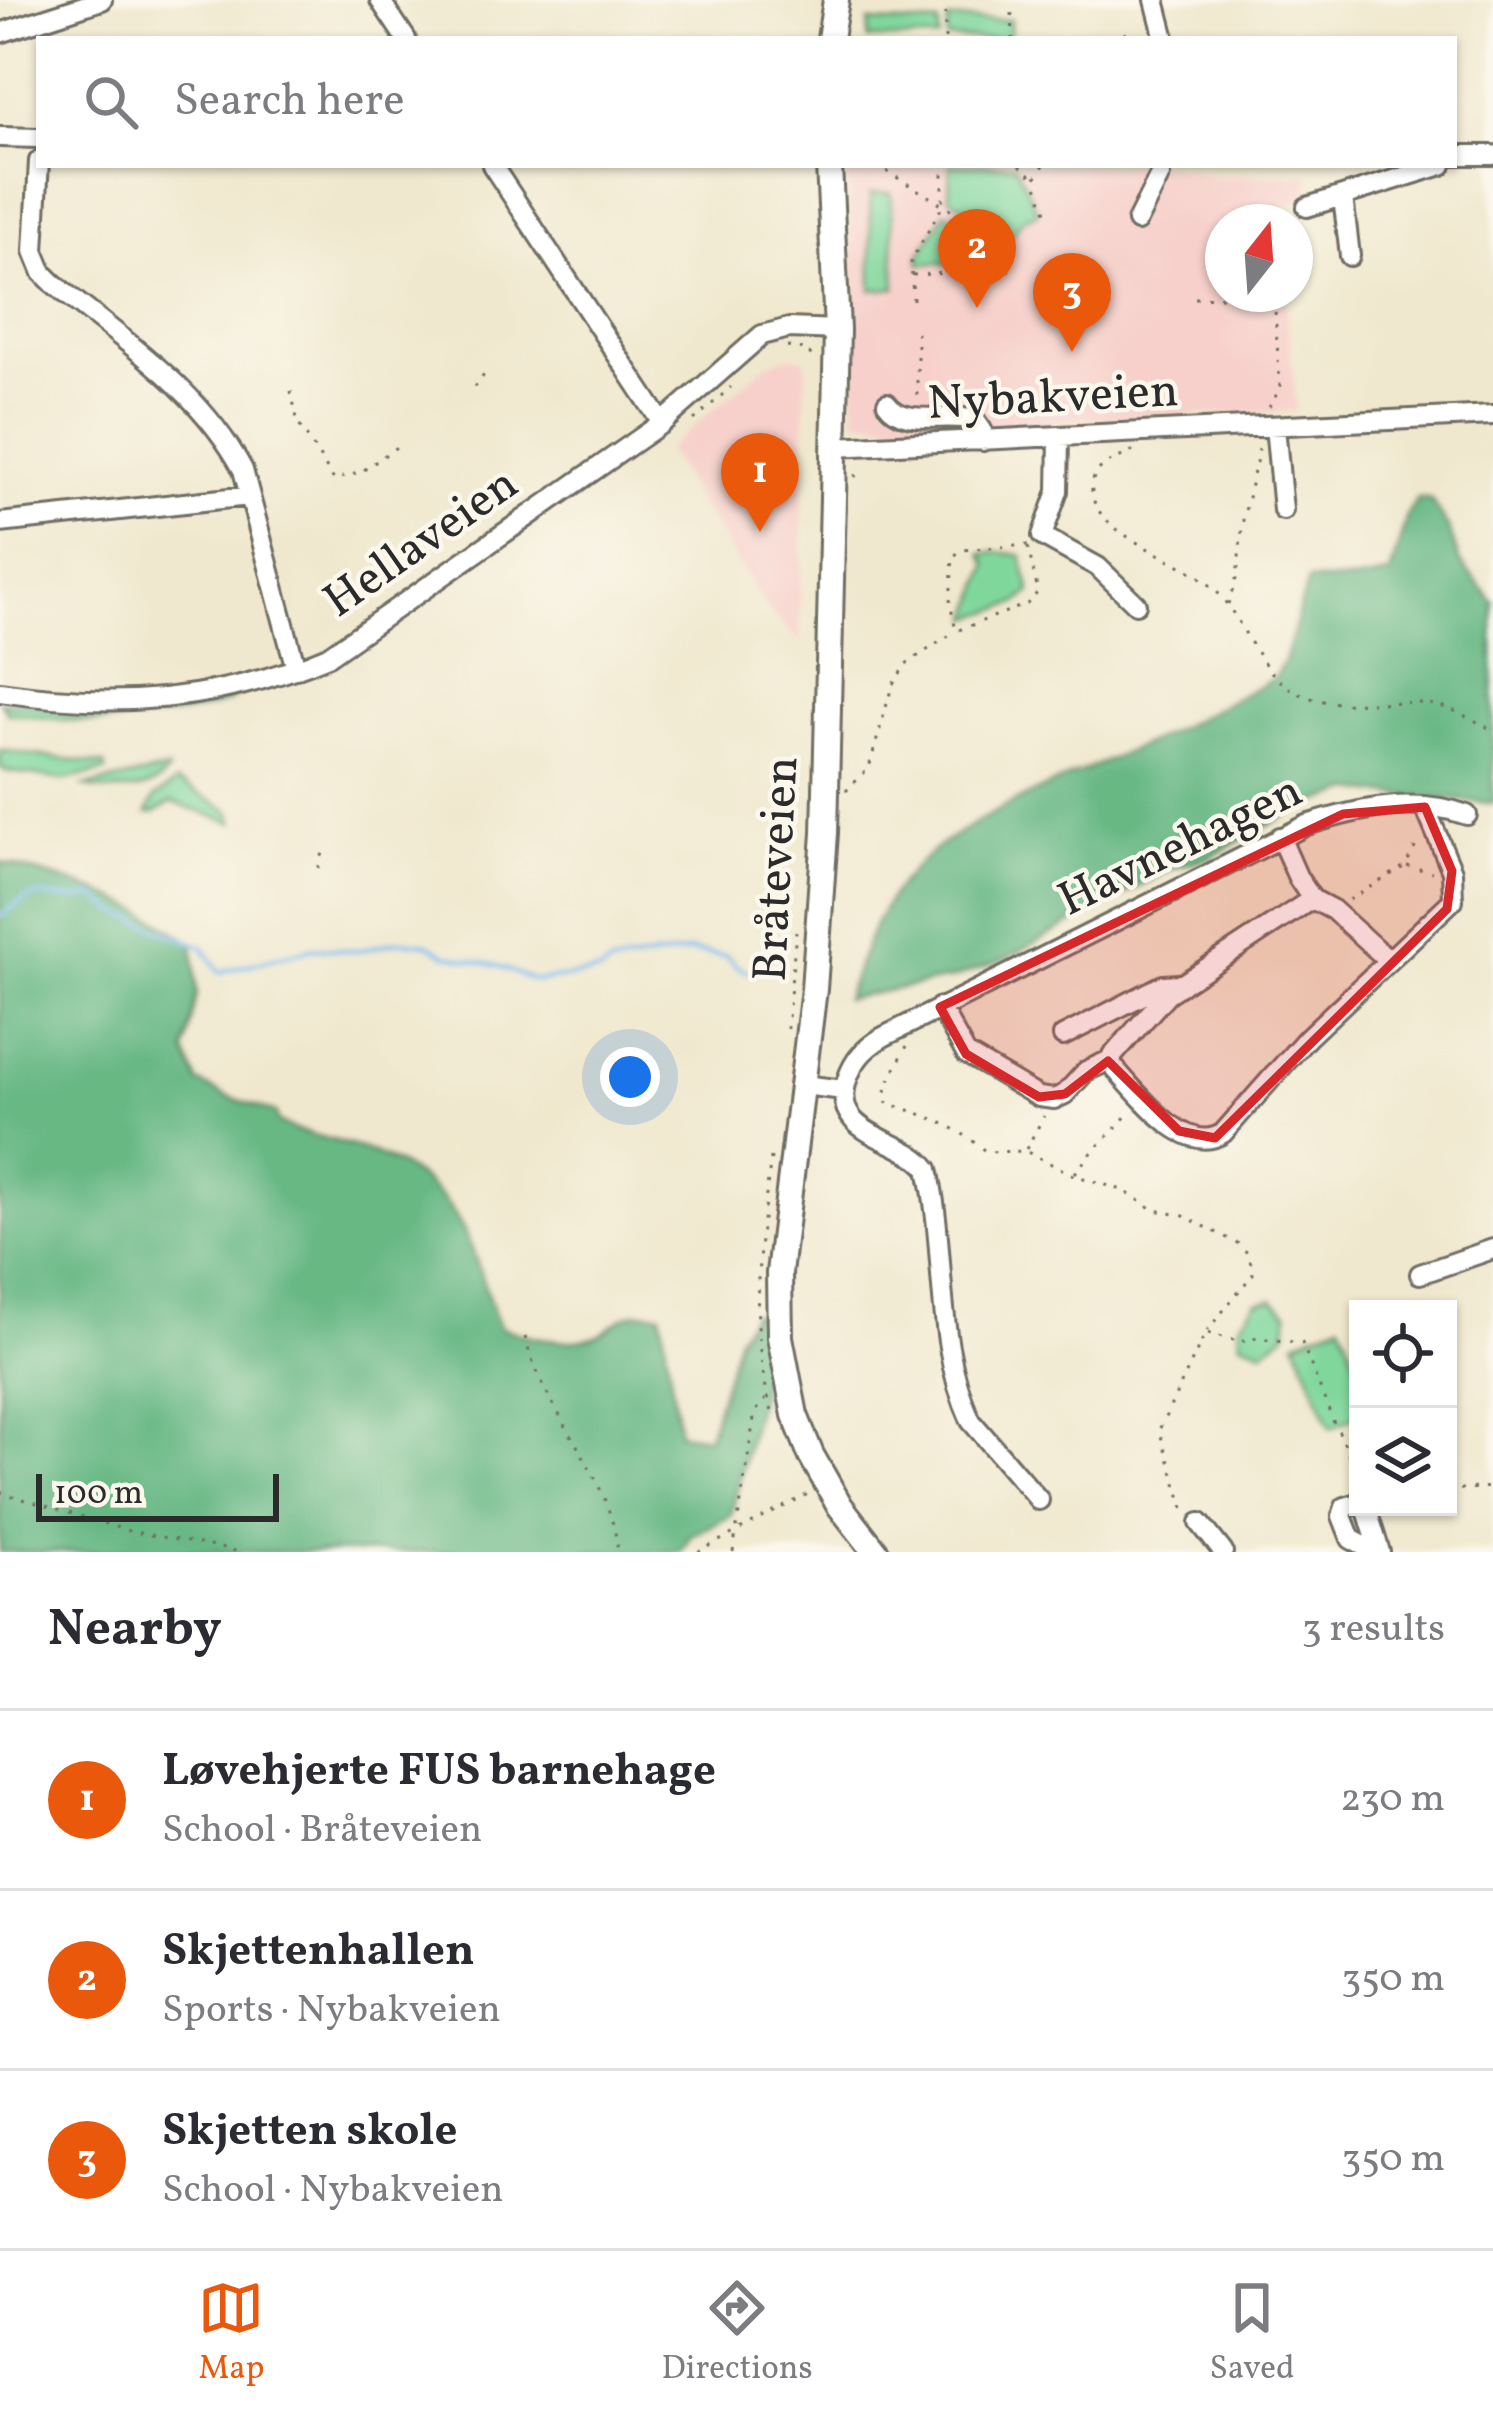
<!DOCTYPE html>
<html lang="en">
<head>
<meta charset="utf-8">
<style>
  body { margin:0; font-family:Vollkorn,serif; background:#f7f7f7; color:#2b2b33 }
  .controls { position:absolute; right:36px; bottom:36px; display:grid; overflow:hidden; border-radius:0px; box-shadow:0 3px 9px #0004 }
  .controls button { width:108px; height:108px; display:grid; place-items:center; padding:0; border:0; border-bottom:3px solid #e1e1e2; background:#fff; color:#2b2b33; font:60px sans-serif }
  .compass { position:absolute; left:1205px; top:204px; width:108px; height:108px; border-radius:50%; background:#fff; box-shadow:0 3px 9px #0004; rotate:17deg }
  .scale { position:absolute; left:36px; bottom:30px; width:243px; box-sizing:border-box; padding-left:12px; border:6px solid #2b2b2b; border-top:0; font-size:33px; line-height:42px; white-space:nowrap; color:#2b2b2b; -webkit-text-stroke:9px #fbf7ec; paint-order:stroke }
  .you { position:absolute; left:630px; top:1077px; width:42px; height:42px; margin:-30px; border:9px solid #fff; border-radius:50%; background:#1a73e8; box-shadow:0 0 0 18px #1a73e833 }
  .badge { display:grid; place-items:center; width:78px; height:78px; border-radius:50%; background:#ea580c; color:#fff; font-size:39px; font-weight:700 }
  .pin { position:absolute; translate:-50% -99px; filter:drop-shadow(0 3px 6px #0008) }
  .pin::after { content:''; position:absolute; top:63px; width:42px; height:36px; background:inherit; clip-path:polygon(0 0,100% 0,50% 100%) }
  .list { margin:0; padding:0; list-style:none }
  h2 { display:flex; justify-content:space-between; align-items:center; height:156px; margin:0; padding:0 48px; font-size:51px }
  h2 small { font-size:39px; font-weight:400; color:#7c7c81 }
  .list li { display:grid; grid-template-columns:78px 1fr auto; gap:36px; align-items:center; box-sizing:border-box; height:180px; padding:0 48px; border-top:3px solid #e1e1e2 }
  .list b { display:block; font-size:45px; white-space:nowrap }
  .list p { margin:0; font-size:39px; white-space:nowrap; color:#7c7c81 }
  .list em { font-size:39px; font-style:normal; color:#7c7c81 }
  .icon { flex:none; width:66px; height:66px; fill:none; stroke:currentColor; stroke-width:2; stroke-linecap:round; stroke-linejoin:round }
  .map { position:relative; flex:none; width:1493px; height:1552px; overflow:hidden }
  .search { position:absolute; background:#fff; box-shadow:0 3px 9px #0004; left:36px; right:36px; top:36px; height:132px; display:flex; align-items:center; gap:30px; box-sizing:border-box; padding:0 42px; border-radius:0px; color:#7c7c81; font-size:45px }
  .sheet { height:696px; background:#fff }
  nav { display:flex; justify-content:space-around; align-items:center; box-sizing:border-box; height:168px; border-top:3px solid #e1e1e2; background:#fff; font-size:33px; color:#7c7c81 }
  nav a { display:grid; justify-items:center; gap:6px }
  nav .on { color:#ea580c }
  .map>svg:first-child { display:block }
</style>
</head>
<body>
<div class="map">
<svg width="1493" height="1552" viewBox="0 0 1493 1552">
  <rect width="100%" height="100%" fill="#fbf7ec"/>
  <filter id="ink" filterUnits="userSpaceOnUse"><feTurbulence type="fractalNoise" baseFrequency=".00833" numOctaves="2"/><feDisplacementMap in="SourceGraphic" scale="24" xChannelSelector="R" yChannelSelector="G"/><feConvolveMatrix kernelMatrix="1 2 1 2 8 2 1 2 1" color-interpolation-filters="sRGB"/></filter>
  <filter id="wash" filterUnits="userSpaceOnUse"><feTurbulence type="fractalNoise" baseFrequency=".004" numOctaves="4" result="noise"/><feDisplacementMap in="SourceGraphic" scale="48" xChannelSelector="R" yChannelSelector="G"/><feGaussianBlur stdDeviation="2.7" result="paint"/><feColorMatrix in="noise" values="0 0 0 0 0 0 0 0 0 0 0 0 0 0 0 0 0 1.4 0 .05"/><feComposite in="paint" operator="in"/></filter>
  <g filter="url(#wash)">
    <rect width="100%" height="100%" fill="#f0e8ce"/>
    <!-- built -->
    <path fill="#f7d0cb" d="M847,165h316l52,11 95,-1 -4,24 -29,10 1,13h-55v72h62l12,117 -226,9 -110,9 -106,-9z
      M786,356l16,1 4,6 -6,279 -32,-32 -102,-160 100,-85z"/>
    <!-- green -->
    <path fill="#80d79c" stroke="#568164" stroke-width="3" d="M948,20h62v19h-63z
      M869,22l70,2v15h-71z
      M950,165h65l23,47 -16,8 -11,17 -62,-40z
      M891,193l5,95 -24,2 -2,-96z
      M945,212l60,36 -1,12 -84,4 -1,-7z
      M996,552l25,3 10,37 -13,11 -47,15 17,-54 -6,-10z
      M240,693c-16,20 -116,29 -146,29 -29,-1 -58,-6 -86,-9l-8,-11 124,8z
      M0,750l105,15 1,6 -43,9 -57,-9 -6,-4z
      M168,770c-12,25 -61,24 -83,16z
      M177,782l53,29 4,12 -62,-21 -17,11h-8l8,-16z
      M1273,1299l15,14 -2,20 -23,17 -22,-8 -2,-16 17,-24z
      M1341,1322l17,44v49l-27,13 -35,-87z"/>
    <!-- forest -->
    <path fill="#68b884" stroke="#4a7258" stroke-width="3" d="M1418,498l13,2 18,29 10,31 34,41v202l-141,-12 -52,17 -90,49 -37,11 -167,91 -52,19 -109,21c17,-43 30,-87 62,-123 49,-58 172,-102 242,-134 42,-19 82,-42 124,-63l11,-17 24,-81h46l36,-6 18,-62z
      M0,862c71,19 135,36 193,83l4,49 -12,58 13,30 28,14 50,17 1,8 17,9c69,18 136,32 170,101 16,32 21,65 37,97 25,8 56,16 84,11 31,-5 27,-32 76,-26l18,120 29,4 30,-101 15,-23 13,7 -2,53 -33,143 -40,19 -10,17h-681z"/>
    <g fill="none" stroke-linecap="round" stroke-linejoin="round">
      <!-- stream -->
      <path stroke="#79bbee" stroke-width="4.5" d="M0,916c12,-6 19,-17 34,-20 21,-3 38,8 58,-1l25,17 86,35 17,25 94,-24 43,3 42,-10 29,3 19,11 51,11 37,15 64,-8 12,-8 79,-14 37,5 10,11 18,7"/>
    </g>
  </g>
  <g filter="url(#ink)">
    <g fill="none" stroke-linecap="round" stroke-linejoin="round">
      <!-- minor casing -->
      <g stroke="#706d64" stroke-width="24">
        <path id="minor" d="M380,0l26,39
          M1155,0l10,39
          M0,33l102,-33
          M0,137l39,1
          M1454,155h39
          M39,161l-5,90 9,22 10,10c69,57 147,106 190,187l53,199
          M492,165l170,258
          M1343,197l7,59
          M1307,207l135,-42
          M1137,221l23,-46
          M887,403c17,25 60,9 88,17l7,10 1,11
          M1275,426l8,84
          M1059,437l-1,54 -16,45 56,31 38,37
          M835,447l658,-32
          M0,523l249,-27
          M0,692c115,17 220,10 328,-36l334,-233 100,-88 27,-7 48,2
          M1280,837l18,41 14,21 21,11 56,51
          M940,1007l26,47 73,43 15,2 11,-5 21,-23 22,-10 59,-67 145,-95
          M1063,1036l100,-51 15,-1
          M1108,1061c25,26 76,98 115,72l84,-95 146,-138 -1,-29 -27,-64
          M803,1085l41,5
          M1420,1274l73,-25
          M1039,1500l-68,-79c-37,-80 -24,-168 -43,-252 -25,-33 -99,-32 -81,-89 7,-21 18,-32 36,-43l424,-212c50,-16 108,-29 160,-10
          M1358,1503l-13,4 -3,9 9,23 24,13
          M1366,1507l14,45
          M1200,1523l23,29"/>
      </g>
      <!-- major casing -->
      <g stroke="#706d64" stroke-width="30">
        <path id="major" d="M830,39l6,-39
          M829,165l8,165 -12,503 -11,156 -35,284 1,64 15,78 16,40 29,51 36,46"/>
      </g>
      <!-- path -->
      <path stroke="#706d64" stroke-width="3" stroke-dasharray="3 9" stroke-linecap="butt" d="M1012,13l1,26
        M1125,32v7
        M945,39v-26
        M876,165l138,82
        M1020,165l15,14
        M1044,165l-9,14 11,33
        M913,275l97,-5
        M1195,298l79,-3 6,94 -11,18
        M913,300l-2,-39 32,-56v-40
        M917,332v69
        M787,347l18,2 10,10
        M474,387l11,-13
        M291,391l7,32 36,57 27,-8 41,-29
        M694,420l37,-33
        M1133,451c-18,10 -43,13 -41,41 3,42 83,65 112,88 42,32 49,96 101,116 43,16 93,-1 138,11 17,5 34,15 50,23
        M855,477l5,-10
        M1028,547l10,45 -11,12 -71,27 -6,-28 3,-46 8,-7 67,-5
        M1228,604l9,-28 6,-56 16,-71
        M846,791l23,-23 23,-82 14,-22 47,-31
        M1407,866l25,6
        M318,868l6,-18
        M1349,900l56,-34 13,-24
        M787,1029l9,-98
        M907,1046l-21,40 1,17c38,12 70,22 99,49l39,-1 49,24 48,15 33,20 29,6 55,28 10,11 4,19 -47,58 -47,98 26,81
        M1026,1149l18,-33
        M771,1158c-12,88 -24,170 2,257
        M1075,1173c16,-22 35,-38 53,-59
        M1208,1333l33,9 9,-5 52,6 33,83c11,14 10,28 23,43
        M525,1337c19,76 86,137 93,215
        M1448,1490l45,-3
        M0,1492l129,39 112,21
        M698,1552l110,-58
        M733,1552l22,-140 11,-13"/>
      <!-- minor -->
      <use href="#minor" stroke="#fff" stroke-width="18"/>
      <!-- major -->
      <use href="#major" stroke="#fff" stroke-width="24"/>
    </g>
  </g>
  <!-- marked area -->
  <path fill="#d62828" fill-opacity="0.2" stroke="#d62828" stroke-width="9" stroke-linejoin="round" d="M1425,807l27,64 -5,38 -232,229 -36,-7 -71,-70 -43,33 -26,3 -73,-43 -26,-47 403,-193z"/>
  <g text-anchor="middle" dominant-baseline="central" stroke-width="9" stroke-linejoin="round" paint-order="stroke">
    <!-- street labels -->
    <g font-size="48" fill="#2b2b2b" stroke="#fbf7ec">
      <text transform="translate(1053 399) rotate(-3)">Nybakveien</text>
      <text transform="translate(422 544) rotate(-35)">Hellaveien</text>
      <text transform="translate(1181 847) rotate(-26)">Havnehagen</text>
      <text transform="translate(778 869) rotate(-87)">Bråteveien</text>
    </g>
  </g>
</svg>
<div class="controls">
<button><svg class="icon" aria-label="locate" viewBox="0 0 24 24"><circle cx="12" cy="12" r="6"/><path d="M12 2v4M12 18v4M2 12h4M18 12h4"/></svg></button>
<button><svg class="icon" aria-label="layers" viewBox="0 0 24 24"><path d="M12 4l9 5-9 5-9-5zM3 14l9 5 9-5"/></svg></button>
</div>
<svg class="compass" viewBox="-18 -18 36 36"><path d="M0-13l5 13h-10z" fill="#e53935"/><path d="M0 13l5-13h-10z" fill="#7c7c81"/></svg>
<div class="scale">100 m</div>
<div class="you"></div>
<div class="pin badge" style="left:760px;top:532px">1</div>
<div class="pin badge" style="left:977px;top:308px">2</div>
<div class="pin badge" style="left:1072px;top:352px">3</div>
<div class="search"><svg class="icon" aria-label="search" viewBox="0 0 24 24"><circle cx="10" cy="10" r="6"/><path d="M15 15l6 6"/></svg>Search here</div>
</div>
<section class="sheet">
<h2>Nearby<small>3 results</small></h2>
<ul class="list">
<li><span class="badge">1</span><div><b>Løvehjerte FUS barnehage</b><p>School · Bråteveien</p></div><em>230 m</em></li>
<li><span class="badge">2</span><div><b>Skjettenhallen</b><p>Sports · Nybakveien</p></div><em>350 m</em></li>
<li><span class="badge">3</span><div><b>Skjetten skole</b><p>School · Nybakveien</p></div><em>350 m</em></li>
</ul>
</section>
<nav>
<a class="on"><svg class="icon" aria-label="map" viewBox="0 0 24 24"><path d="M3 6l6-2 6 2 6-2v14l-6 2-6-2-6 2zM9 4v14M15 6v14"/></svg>Map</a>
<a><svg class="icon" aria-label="directions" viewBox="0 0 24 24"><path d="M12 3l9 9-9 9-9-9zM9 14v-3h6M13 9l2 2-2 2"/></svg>Directions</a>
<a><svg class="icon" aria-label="saved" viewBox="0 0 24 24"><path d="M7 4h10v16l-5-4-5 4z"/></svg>Saved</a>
</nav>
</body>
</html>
